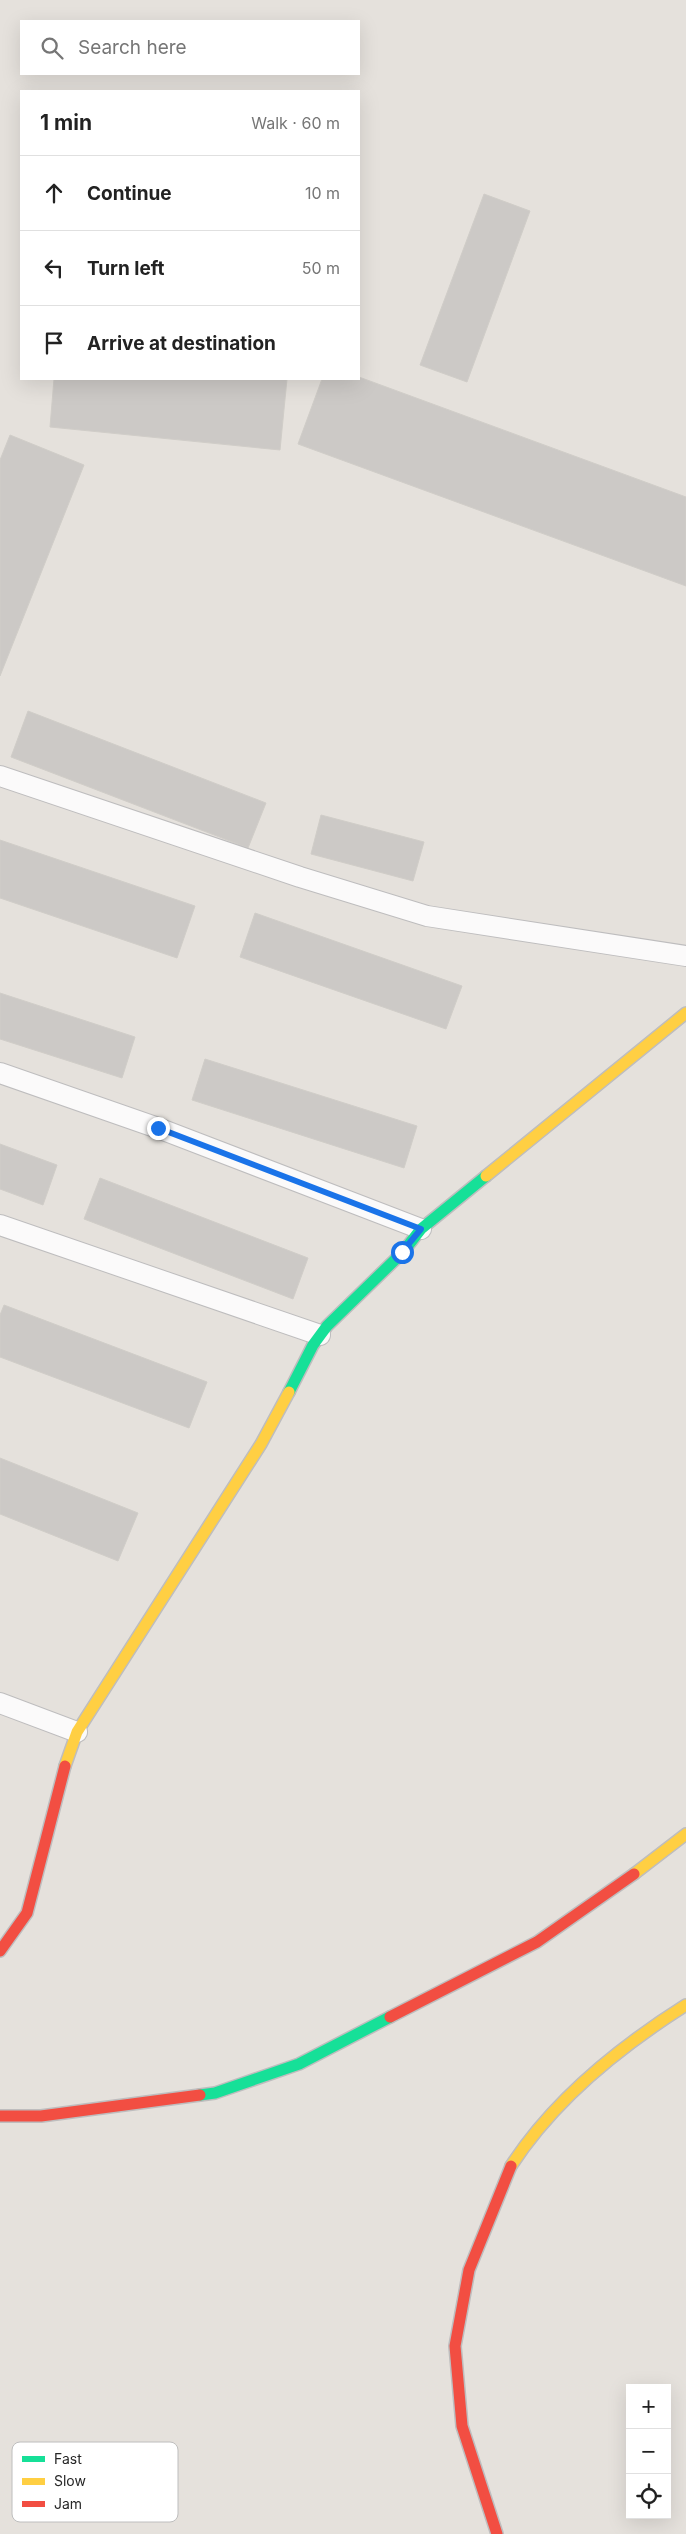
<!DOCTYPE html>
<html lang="en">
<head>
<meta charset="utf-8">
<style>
  body { margin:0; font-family:Inter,sans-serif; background:#f2f2f2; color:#222 }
  .controls { position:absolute; right:15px; bottom:15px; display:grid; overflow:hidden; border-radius:0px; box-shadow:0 5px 20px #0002 }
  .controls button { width:45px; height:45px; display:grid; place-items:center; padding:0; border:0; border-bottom:1px solid #e0e0e0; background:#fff; color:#222; font:25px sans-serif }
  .stop { position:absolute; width:15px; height:15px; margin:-11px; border:4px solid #1a73e8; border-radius:50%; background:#fff }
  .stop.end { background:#1a73e8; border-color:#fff; box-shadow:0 1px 5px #0008 }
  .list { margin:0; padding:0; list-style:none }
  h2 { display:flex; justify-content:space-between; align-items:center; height:65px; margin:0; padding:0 20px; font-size:21px }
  h2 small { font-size:16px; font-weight:400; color:#767676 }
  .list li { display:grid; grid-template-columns:32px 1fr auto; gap:15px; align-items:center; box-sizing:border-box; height:75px; padding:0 20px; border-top:1px solid #e0e0e0 }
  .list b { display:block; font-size:19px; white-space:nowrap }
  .list em { font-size:16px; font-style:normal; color:#767676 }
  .icon { flex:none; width:28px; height:28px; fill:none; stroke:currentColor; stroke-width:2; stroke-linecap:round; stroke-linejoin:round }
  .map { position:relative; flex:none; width:686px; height:2534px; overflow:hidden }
  .search { position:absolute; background:#fff; box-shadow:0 5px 20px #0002; left:20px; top:20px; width:340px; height:55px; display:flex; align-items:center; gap:12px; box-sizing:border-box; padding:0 18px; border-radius:0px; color:#767676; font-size:19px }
  .panel { position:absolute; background:#fff; box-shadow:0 5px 20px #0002; left:20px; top:90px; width:340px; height:290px; border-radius:0px }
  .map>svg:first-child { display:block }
</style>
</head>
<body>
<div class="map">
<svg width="686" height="2534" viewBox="0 0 686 2534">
  <rect width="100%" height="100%" fill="#e5e1dc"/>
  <!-- building -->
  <path fill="#ccc9c6" stroke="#d0cdc8" d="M484,194l46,17 -63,171 -47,-17z
    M359,377l327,120v89l-388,-142 24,-65z
    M54,379h233l-7,71 -230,-23z
    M10,435l74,30 -84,211v-216z
    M28,711l238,92 -18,45 -237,-91z
    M321,815l103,27 -11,39 -102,-27z
    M0,840l195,66 -18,52 -177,-60z
    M255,913l207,73 -16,43 -206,-72z
    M0,993l135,44 -13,41 -122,-39z
    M205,1059l212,67 -13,42 -212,-68z
    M0,1144l57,21 -14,40 -43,-16z
    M100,1178l208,80 -15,41 -209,-80z
    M4,1305l203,77 -18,46 -189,-71v-42z
    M0,1458l138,55 -20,48 -118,-47z"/>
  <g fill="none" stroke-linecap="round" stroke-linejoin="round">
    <!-- lane casing -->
    <g stroke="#bebdbe" stroke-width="22">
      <path id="lane" d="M0,776l300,101 127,39 259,40
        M0,1073l158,55 263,101
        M0,1225l320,110
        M0,1703l77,29"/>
    </g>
    <!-- fast casing -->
    <g stroke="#bebdbe" stroke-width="14">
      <path id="fast" d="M289,1392l24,-47 14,-19 76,-74 18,-23 65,-53
        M200,2095l15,-2 84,-29 91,-47"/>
    </g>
    <!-- slow casing -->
    <g stroke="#bebdbe" stroke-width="14">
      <path id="slow" d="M486,1176l200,-163
        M65,1766l12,-34 184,-288 28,-52
        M634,1874l52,-40
        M511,2166c42,-65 110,-120 175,-161"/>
    </g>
    <!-- jam casing -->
    <g stroke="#bebdbe" stroke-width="14">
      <path id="jam" d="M0,1951l27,-38 38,-147
        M390,2017l147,-75 97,-68
        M0,2116h41l159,-21
        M497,2534l-35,-108 -7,-80 14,-76 42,-104"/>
    </g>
    <!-- lane -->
    <use href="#lane" stroke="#fbfafa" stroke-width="20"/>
    <!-- fast -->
    <use href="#fast" stroke="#16e098" stroke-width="11"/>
    <!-- slow -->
    <use href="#slow" stroke="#ffcf43" stroke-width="11"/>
    <!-- jam -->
    <use href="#jam" stroke="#f24e42" stroke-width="11"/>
  </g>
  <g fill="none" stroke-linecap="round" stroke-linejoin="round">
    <!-- route -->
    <path stroke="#1a73e8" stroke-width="6" d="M158,1128l263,101 -19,23"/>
  </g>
  <!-- legend -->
  <rect x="12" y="2442" width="166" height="80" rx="8" fill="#fff" stroke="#bebebe" stroke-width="1"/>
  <rect x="22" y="2456" width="23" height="6" fill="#16e098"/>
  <rect x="22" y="2478" width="23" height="7" fill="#ffcf43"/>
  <rect x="22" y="2501" width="23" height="6" fill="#f24e42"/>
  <g font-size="14" fill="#272727">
    <text x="54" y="2464">Fast</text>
    <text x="54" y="2486">Slow</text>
    <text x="54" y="2509">Jam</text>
  </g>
</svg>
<div class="controls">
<button>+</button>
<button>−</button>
<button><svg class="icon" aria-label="locate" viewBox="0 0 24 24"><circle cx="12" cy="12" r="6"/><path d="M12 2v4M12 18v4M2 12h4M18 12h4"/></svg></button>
</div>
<div class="stop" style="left:402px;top:1252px"></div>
<div class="stop end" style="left:158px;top:1128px"></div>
<div class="search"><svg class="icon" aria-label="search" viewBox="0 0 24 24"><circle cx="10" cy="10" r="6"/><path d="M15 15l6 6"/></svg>Search here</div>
<section class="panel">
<h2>1 min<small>Walk · 60 m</small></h2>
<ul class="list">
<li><svg class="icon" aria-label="ahead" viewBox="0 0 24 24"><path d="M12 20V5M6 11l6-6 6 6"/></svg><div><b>Continue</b></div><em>10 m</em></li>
<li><svg class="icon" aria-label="left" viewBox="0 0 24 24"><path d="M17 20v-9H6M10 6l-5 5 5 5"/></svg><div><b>Turn left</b></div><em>50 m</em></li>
<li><svg class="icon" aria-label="arrive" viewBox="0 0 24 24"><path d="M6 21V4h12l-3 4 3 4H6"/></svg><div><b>Arrive at destination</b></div></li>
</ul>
</section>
</div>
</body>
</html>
